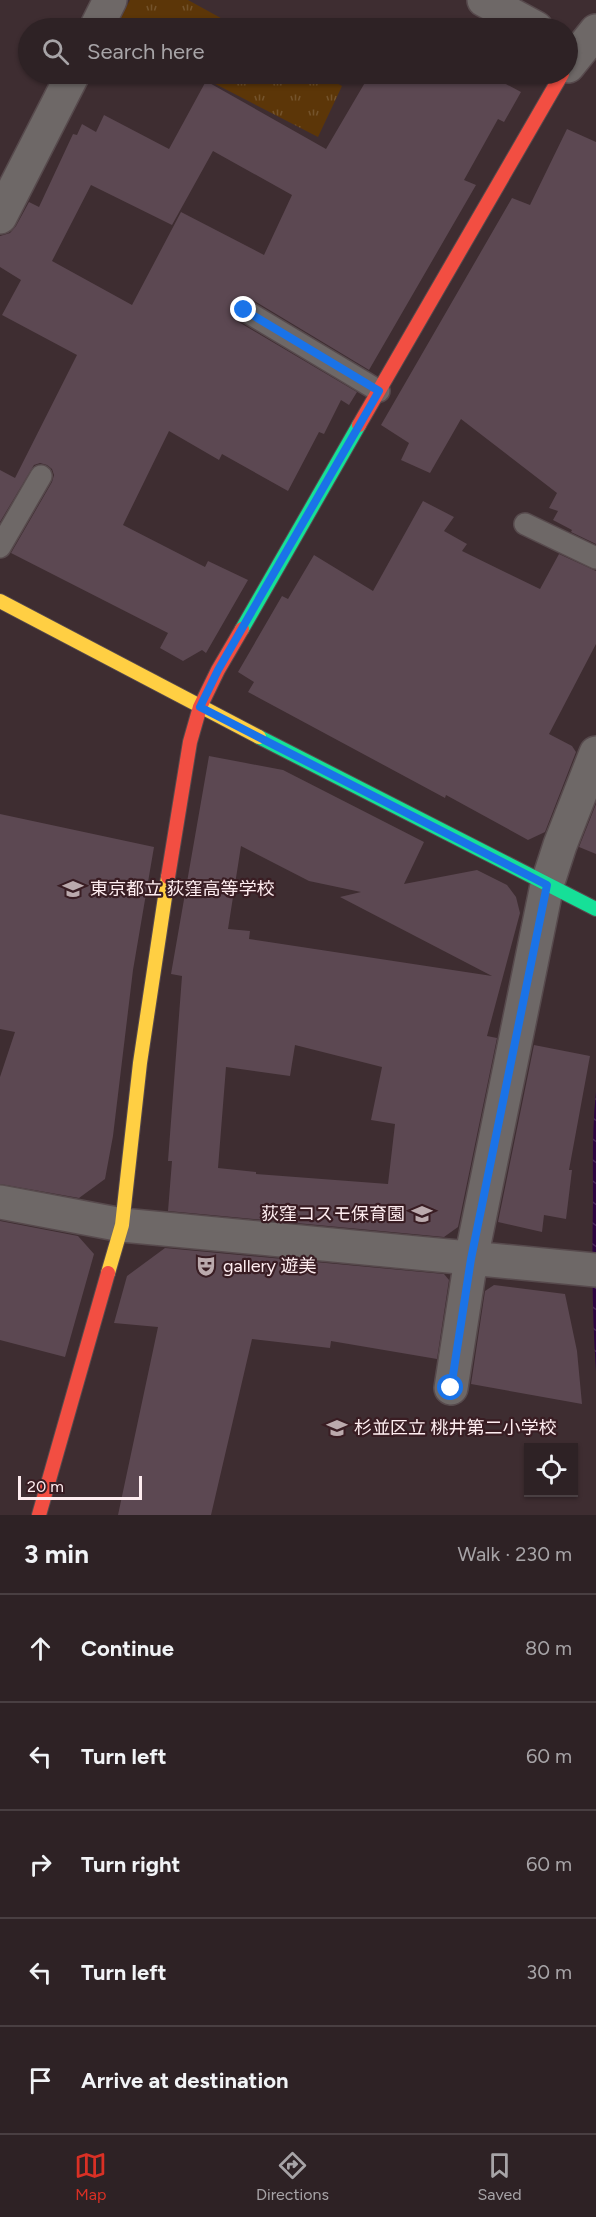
<!DOCTYPE html>
<html lang="en">
<head>
<meta charset="utf-8">
<style>
  body { margin:0; font-family:Figtree,"Noto Sans JP",sans-serif; background:#3a2f32; color:#f1f3f6 }
  .controls { position:absolute; right:18px; bottom:18px; display:grid; overflow:hidden; border-radius:0px; box-shadow:0 2px 4px #0004 }
  .controls button { width:54px; height:54px; display:grid; place-items:center; padding:0; border:0; border-bottom:2px solid #493f42; background:#2e2225; color:#f1f3f6; font:30px sans-serif }
  .scale { position:absolute; left:18px; bottom:15px; width:124px; box-sizing:border-box; padding-left:6px; border:3px solid #feedf0; border-top:0; font-size:16px; line-height:21px; white-space:nowrap; color:#feedf0; -webkit-text-stroke:4px #391d23; paint-order:stroke }
  .stop { position:absolute; width:18px; height:18px; margin:-14px; border:4px solid #1a73e8; border-radius:50%; background:#fff }
  .stop.end { background:#1a73e8; border-color:#fff; box-shadow:0 2px 6px #0008 }
  .list { margin:0; padding:0; list-style:none }
  h2 { display:flex; justify-content:space-between; align-items:center; height:78px; margin:0; padding:0 24px; font-size:26px }
  h2 small { font-size:20px; font-weight:400; color:#a7a4a7 }
  .list li { display:grid; grid-template-columns:39px 1fr auto; gap:18px; align-items:center; box-sizing:border-box; height:108px; padding:0 24px; border-top:2px solid #493f42 }
  .list b { display:block; font-size:22px; white-space:nowrap }
  .list em { font-size:20px; font-style:normal; color:#a7a4a7 }
  .icon { flex:none; width:33px; height:33px; fill:none; stroke:currentColor; stroke-width:2; stroke-linecap:round; stroke-linejoin:round }
  .map { position:relative; flex:none; width:596px; height:1515px; overflow:hidden }
  .search { position:absolute; background:#2e2225; box-shadow:0 2px 4px #0004; left:18px; right:18px; top:18px; height:66px; display:flex; align-items:center; gap:15px; box-sizing:border-box; padding:0 21px; border-radius:33px; color:#a7a4a7; font-size:22px }
  .sheet { height:618px; background:#2e2225 }
  nav { display:flex; justify-content:space-around; align-items:center; box-sizing:border-box; height:84px; border-top:2px solid #493f42; background:#2e2225; font-size:16px; color:#a7a4a7 }
  nav a { display:grid; justify-items:center; gap:3px }
  nav .on { color:#d93025 }
  .map>svg:first-child { display:block }
</style>
</head>
<body>
<div class="map">
<svg width="596" height="1515" viewBox="0 0 596 1515">
  <defs>
    <pattern id="grass-tufts" width="24" height="20" patternUnits="userSpaceOnUse" patternTransform="scale(1.5)"><rect width="24" height="20" fill="#5c3608"/><path d="M3 7l-1-3M5 7V3M7 7l1-3M15 17l-1-3M17 17v-4M19 17l1-3" fill="none" stroke="#74532c"/></pattern>
    <pattern id="water-ripples" width="26" height="14" patternUnits="userSpaceOnUse" patternTransform="scale(1.5)"><rect width="26" height="14" fill="#2d0441"/><path d="M2 4q2-2 4 0t4 0M15 11q2-2 4 0t4 0" fill="none" stroke="#4c295d"/></pattern>
  </defs>
  <rect width="100%" height="100%" fill="#3e2d31"/>
  <!-- grass -->
  <path fill="url(#grass-tufts)" d="M130,0h58l51,28h-124z
    M196,74h124l22,12 -24,51z"/>
  <!-- water -->
  <path fill="url(#water-ripples)" d="M596,1092v279c-4,-57 -4,-113 -3,-170 0,-36 -1,-73 3,-109z"/>
  <!-- building -->
  <path fill="#5c4852" fill-rule="evenodd" d="M370,74h117l34,18 -17,30 -6,-3 -34,61 12,5 -107,185 -118,-71h-13l-5,5v12l4,5 120,71 -8,13 -8,-5 -17,34 -5,-2 -31,59 -66,-37 -3,6 -50,-29 -46,94 82,42 3,-6 40,19 -42,73 -4,-3 -19,11 -23,-13 8,-15 -157,-80 41,-71 2,-7 -2,-6 -5,-4 -7,-2 -6,2 -34,57v-52l15,8 62,-123 -75,-40 19,-35 -21,-13v-31l10,-3 6,-7 13,-24 10,5 34,-73 4,1 5,-11 14,8 8,-17 65,34 37,-68 120,68zM213,151l79,44 -28,60 -83,-43 -49,93 -80,-44 39,-76 81,40z
    M567,129l29,13v402l-25,-12 1,-2 -19,-10 5,-9 -9,-3 8,-15 -96,-74 -31,54 -29,-13 8,-17 -28,-18 131,-227 18,7z
    M423,501l31,16 -10,14 23,13 -5,7 78,38 19,-35 37,17v73l-47,90 23,12 4,6 -31,80 -17,8 -82,-45 -1,3 -197,-106 6,-10 -16,-10 44,-76 6,3 26,-44 59,36z
    M209,756l74,14 141,72 -20,42 73,-14 30,15 9,12 4,16 -33,123 10,2 -39,189 -14,10 -276,-26 4,-50h-4l14,-185 -11,-2zM241,846l68,35 52,11 -21,5 152,79 -243,-37 1,-8 -22,-2zM295,1045l87,22 -11,53 24,4 -7,60 -132,-10v-2l-38,-4 8,-101 64,9z
    M596,804v50l-17,-7z
    M0,814l154,33 -21,123 -20,166 -8,43 -26,19 -79,-14v-107l15,-45 -15,-3z
    M534,1045l56,11 -21,114h3l-6,49 -22,-4 -2,17 -44,-10z
    M0,1221l78,15 16,18 -29,103 -65,-17z
    M165,1248l279,26 5,6 -12,79 -106,-18 -1,7 -78,-9 -41,176h-93l40,-188 -44,-4 13,-47z
    M494,1285l71,9 12,57 5,53 -111,-20 14,-93z"/>
  <g fill="none" stroke-linecap="round" stroke-linejoin="round">
    <!-- lane casing -->
    <g stroke="#574a4d" stroke-width="24">
      <path id="lane" d="M244,310l135,81
        M525,524l71,34
        M0,547l41,-71"/>
    </g>
    <!-- street casing -->
    <g stroke="#574a4d" stroke-width="36">
      <path id="street" d="M484,0l52,28
        M96,28l14,-28
        M568,66l28,-35
        M0,217l73,-143
        M0,1202l122,23 474,45
        M451,1388l20,-129 76,-374 13,-40 36,-92"/>
    </g>
    <!-- fast casing -->
    <g stroke="#574a4d" stroke-width="16">
      <path id="fast" d="M242,629l117,-204
        M259,737l337,172"/>
    </g>
    <!-- slow casing -->
    <g stroke="#574a4d" stroke-width="16">
      <path id="slow" d="M0,601l259,136
        M108,1273l14,-48 18,-162 28,-186"/>
    </g>
    <!-- jam casing -->
    <g stroke="#574a4d" stroke-width="16">
      <path id="jam" d="M359,425l203,-351
        M168,877l22,-135 10,-35 18,-37 24,-41
        M39,1515l69,-242"/>
    </g>
    <!-- lane -->
    <use href="#lane" stroke="#6e6867" stroke-width="21"/>
    <!-- street -->
    <use href="#street" stroke="#6e6867" stroke-width="33"/>
    <!-- fast -->
    <use href="#fast" stroke="#16e098" stroke-width="14"/>
    <!-- slow -->
    <use href="#slow" stroke="#ffcf43" stroke-width="14"/>
    <!-- jam -->
    <use href="#jam" stroke="#f24e42" stroke-width="14"/>
  </g>
  <g fill="none" stroke-linecap="round" stroke-linejoin="round">
    <!-- route -->
    <path stroke="#1a73e8" stroke-width="8" d="M244,310l135,81 -161,279 -18,37 347,178 -76,374 -20,129"/>
  </g>
  <!-- icons -->
  <defs>
    <g id="school-bare" transform="scale(1.62)"><path d="M0-5L7-2L0 1L-7-2ZM-4 1L0 2.5L4 1V4Q0 6-4 4Z" fill="#bbaaad" stroke="#391d23" stroke-width="2.5" paint-order="stroke"/></g>
    <g id="theatre-bare" transform="scale(1.62)"><path d="M-5-5.5Q0-4 5-5.5V0Q5 5 0 6Q-5 5-5 0ZM-3.3-2.5H-1v1.5H-3.3ZM1-2.5H3.3v1.5H1ZM-2.8 1Q0 5.5 2.8 1Z" fill="#bbaaad" stroke="#391d23" stroke-width="2.5" paint-order="stroke"/></g>
  </defs>
  <g fill-rule="evenodd">
    <use href="#school-bare" x="73" y="889"/>
    <use href="#school-bare" x="422" y="1214"/>
    <use href="#theatre-bare" x="206" y="1266"/>
    <use href="#school-bare" x="337" y="1428"/>
  </g>
  <g text-anchor="middle" dominant-baseline="central" stroke-width="4.5" stroke-linejoin="round" paint-order="stroke">
    <!-- poi labels -->
    <g font-size="18" fill="#feedf0" stroke="#391d23" text-anchor="start">
      <text x="90" y="889">東京都立 荻窪高等学校</text>
      <text x="405" y="1214" text-anchor="end">荻窪コスモ保育園</text>
      <text x="223" y="1266">gallery 遊美</text>
      <text x="354" y="1428">杉並区立 桃井第二小学校</text>
    </g>
  </g>
</svg>
<div class="controls">
<button><svg class="icon" aria-label="locate" viewBox="0 0 24 24"><circle cx="12" cy="12" r="6"/><path d="M12 2v4M12 18v4M2 12h4M18 12h4"/></svg></button>
</div>
<div class="scale">20 m</div>
<div class="stop" style="left:451px;top:1388px"></div>
<div class="stop end" style="left:244px;top:310px"></div>
<div class="search"><svg class="icon" aria-label="search" viewBox="0 0 24 24"><circle cx="10" cy="10" r="6"/><path d="M15 15l6 6"/></svg>Search here</div>
</div>
<section class="sheet">
<h2>3 min<small>Walk · 230 m</small></h2>
<ul class="list">
<li><svg class="icon" aria-label="ahead" viewBox="0 0 24 24"><path d="M12 20V5M6 11l6-6 6 6"/></svg><div><b>Continue</b></div><em>80 m</em></li>
<li><svg class="icon" aria-label="left" viewBox="0 0 24 24"><path d="M17 20v-9H6M10 6l-5 5 5 5"/></svg><div><b>Turn left</b></div><em>60 m</em></li>
<li><svg class="icon" aria-label="right" viewBox="0 0 24 24"><path d="M7 20v-9h11M14 6l5 5-5 5"/></svg><div><b>Turn right</b></div><em>60 m</em></li>
<li><svg class="icon" aria-label="left" viewBox="0 0 24 24"><path d="M17 20v-9H6M10 6l-5 5 5 5"/></svg><div><b>Turn left</b></div><em>30 m</em></li>
<li><svg class="icon" aria-label="arrive" viewBox="0 0 24 24"><path d="M6 21V4h12l-3 4 3 4H6"/></svg><div><b>Arrive at destination</b></div></li>
</ul>
</section>
<nav>
<a class="on"><svg class="icon" aria-label="map" viewBox="0 0 24 24"><path d="M3 6l6-2 6 2 6-2v14l-6 2-6-2-6 2zM9 4v14M15 6v14"/></svg>Map</a>
<a><svg class="icon" aria-label="directions" viewBox="0 0 24 24"><path d="M12 3l9 9-9 9-9-9zM9 14v-3h6M13 9l2 2-2 2"/></svg>Directions</a>
<a><svg class="icon" aria-label="saved" viewBox="0 0 24 24"><path d="M7 4h10v16l-5-4-5 4z"/></svg>Saved</a>
</nav>
</body>
</html>
